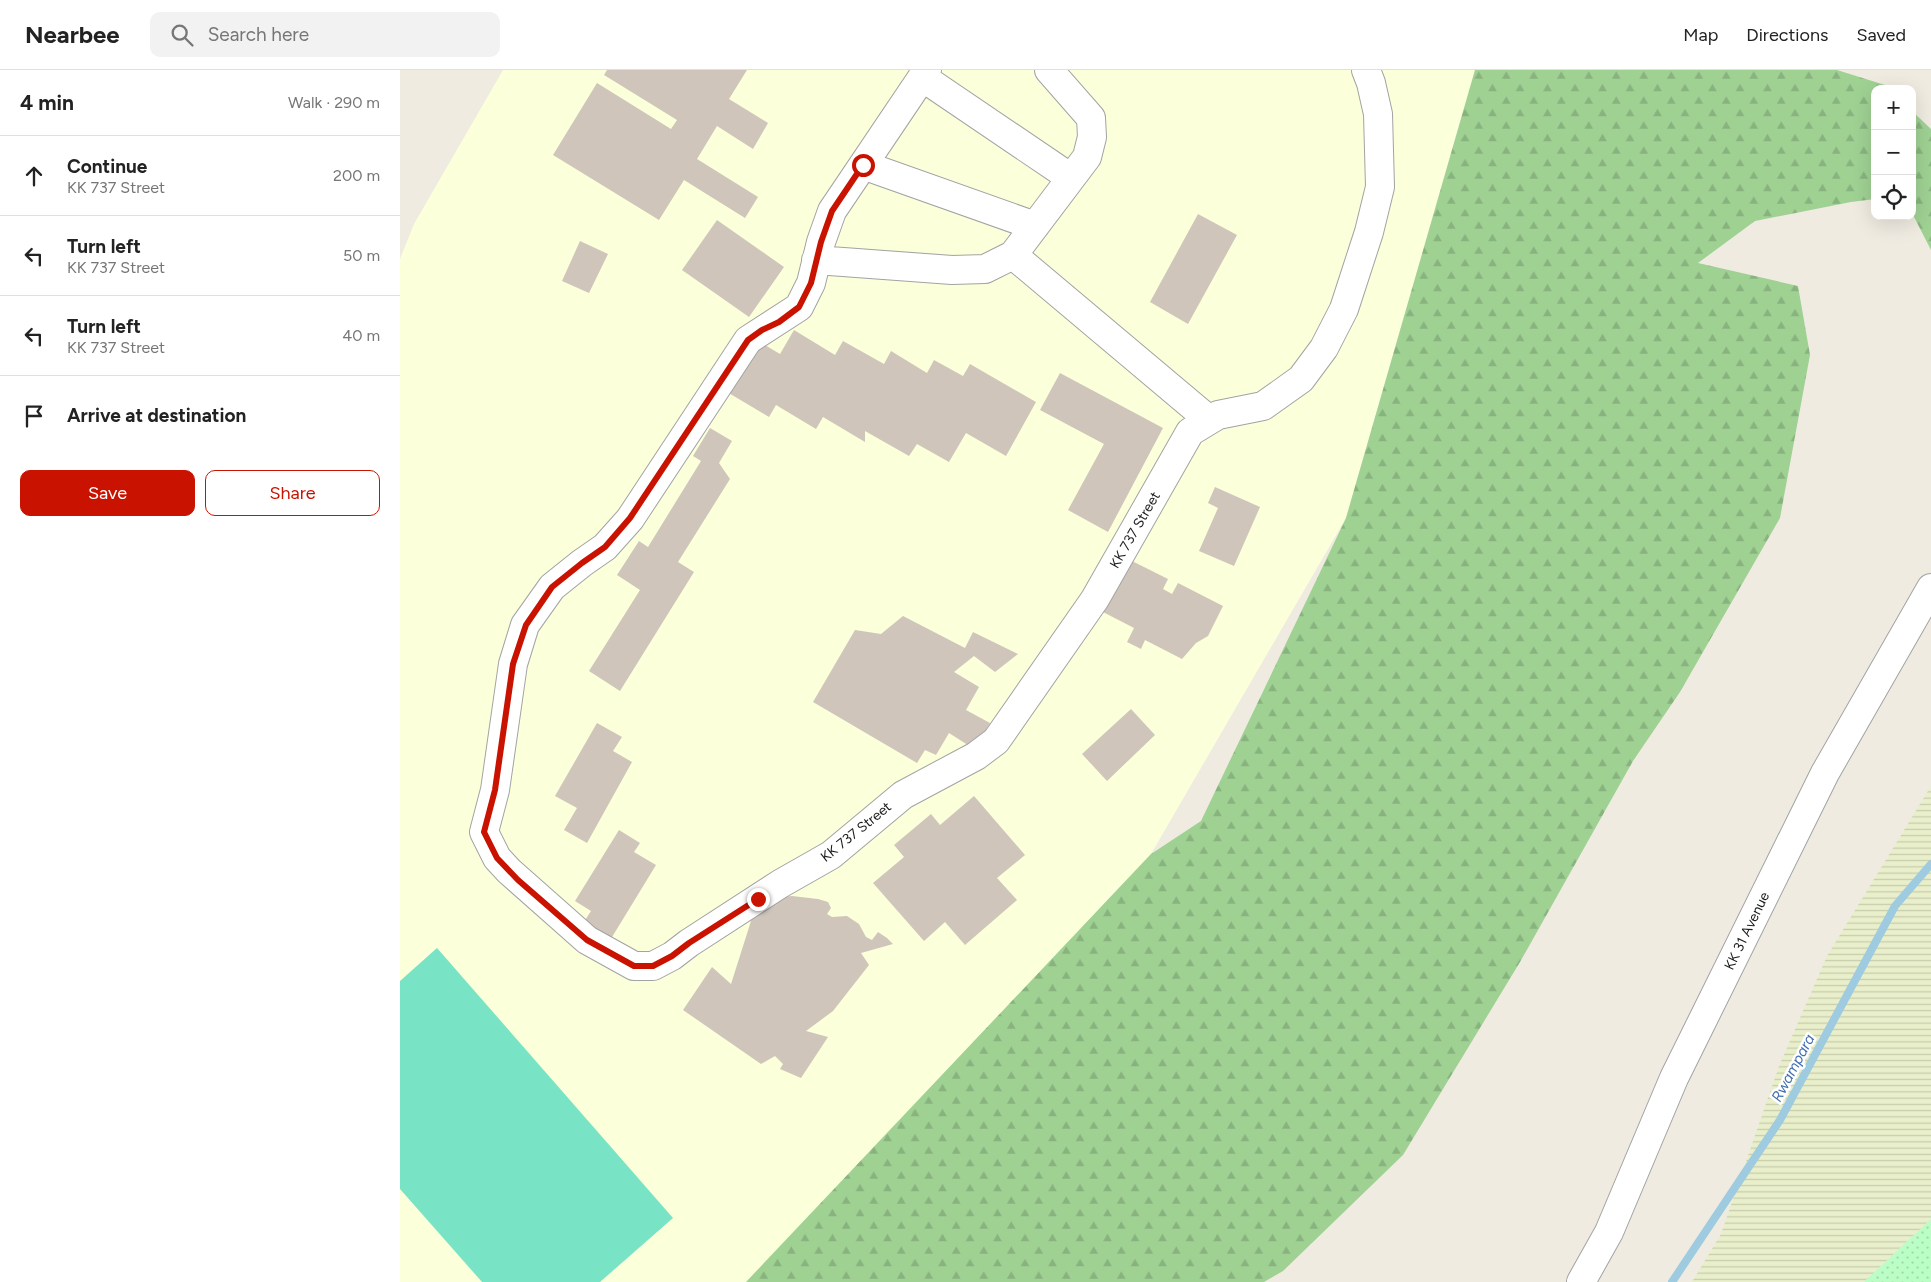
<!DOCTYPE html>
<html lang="en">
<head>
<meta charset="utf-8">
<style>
  body { margin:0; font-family:Figtree,sans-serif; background:#f2f2f2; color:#222 }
  .controls { position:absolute; right:15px; top:15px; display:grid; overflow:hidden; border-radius:10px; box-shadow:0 5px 20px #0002 }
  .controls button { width:45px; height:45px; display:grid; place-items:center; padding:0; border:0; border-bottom:1px solid #e0e0e0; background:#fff; color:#222; font:25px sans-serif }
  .stop { position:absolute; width:15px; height:15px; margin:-11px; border:4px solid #c91300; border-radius:50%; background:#fff }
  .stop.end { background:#c91300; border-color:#fff; box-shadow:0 1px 5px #0008 }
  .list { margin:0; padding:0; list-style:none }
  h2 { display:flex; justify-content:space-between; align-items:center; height:65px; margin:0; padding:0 20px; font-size:21px }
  h2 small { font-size:16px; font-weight:400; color:#767676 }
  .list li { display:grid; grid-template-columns:32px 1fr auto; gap:15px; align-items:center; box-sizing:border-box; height:80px; padding:0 20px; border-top:1px solid #e0e0e0 }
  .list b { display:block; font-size:19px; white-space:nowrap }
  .list p { margin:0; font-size:16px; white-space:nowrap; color:#767676 }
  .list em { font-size:16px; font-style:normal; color:#767676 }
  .actions { display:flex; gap:10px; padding:15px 20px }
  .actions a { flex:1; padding:11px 0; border:1px solid #c91300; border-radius:10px; text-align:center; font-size:18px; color:#c91300 }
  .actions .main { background:#c91300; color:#fff }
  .icon { flex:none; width:28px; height:28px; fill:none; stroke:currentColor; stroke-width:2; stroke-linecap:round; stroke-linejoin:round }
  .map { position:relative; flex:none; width:1531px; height:1212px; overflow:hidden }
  header { display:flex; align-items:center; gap:30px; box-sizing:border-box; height:70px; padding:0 25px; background:#fff; border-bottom:1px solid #e0e0e0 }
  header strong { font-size:24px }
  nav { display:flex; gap:28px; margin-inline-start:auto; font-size:18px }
  .search { width:350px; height:45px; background:#f2f2f2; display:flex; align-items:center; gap:12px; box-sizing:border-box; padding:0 18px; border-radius:10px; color:#767676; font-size:19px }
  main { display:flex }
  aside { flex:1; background:#fff }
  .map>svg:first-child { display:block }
</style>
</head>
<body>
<header>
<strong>Nearbee</strong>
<div class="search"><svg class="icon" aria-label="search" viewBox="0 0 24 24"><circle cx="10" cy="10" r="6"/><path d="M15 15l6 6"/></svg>Search here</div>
<nav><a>Map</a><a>Directions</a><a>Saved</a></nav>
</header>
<main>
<aside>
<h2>4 min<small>Walk · 290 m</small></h2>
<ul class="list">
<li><svg class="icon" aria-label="ahead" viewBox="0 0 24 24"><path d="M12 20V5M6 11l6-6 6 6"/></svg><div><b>Continue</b><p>KK 737 Street</p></div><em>200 m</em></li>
<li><svg class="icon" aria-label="left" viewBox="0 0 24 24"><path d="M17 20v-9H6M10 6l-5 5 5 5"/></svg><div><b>Turn left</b><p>KK 737 Street</p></div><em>50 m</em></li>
<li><svg class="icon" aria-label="left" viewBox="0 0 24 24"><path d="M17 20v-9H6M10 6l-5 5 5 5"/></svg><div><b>Turn left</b><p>KK 737 Street</p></div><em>40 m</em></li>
<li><svg class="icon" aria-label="arrive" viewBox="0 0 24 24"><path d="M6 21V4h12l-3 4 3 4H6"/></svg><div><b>Arrive at destination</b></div></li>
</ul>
<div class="actions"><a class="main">Save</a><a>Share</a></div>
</aside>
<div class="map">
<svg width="1531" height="1212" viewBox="0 0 1531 1212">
  <defs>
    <pattern id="farmland-rules" width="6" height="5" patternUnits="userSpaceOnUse" patternTransform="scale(1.25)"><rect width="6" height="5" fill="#e9efca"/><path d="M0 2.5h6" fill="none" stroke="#c7ccad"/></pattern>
    <pattern id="forest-firs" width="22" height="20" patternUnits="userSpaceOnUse" patternTransform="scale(1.25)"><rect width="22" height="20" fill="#9fd193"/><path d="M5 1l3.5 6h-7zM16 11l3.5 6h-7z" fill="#88b37e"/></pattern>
    <pattern id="park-dots" width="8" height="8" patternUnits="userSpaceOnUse" patternTransform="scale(1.25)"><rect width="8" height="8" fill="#bafdc5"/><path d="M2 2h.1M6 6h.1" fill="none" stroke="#9fd8a9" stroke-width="1.8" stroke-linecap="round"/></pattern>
  </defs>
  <rect width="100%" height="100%" fill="#efebe1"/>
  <!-- education -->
  <path fill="#fbffda" d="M103,0h972l-129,448 -195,336 -404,428h-347v-1023l14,-35z"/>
  <!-- farmland -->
  <path fill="url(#farmland-rules)" d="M1531,716v433l-67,63h-172l29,-48 58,-168 48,-110z"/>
  <!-- forest -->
  <path fill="url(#forest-firs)" d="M1075,0h362l48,15 4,4h-14v110l-24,3 -96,19 -57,42 100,23 12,69 -30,163 -100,174 -47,69 -113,201 -117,193 -120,116 -19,11h-518l405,-428 50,-33 145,-303z
    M1512,41l19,18v121l-19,-37z"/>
  <!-- park -->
  <path fill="url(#park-dots)" d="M1531,1149v63h-67z"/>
  <!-- pitch -->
  <path fill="#79e4c5" d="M37,878l236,270 -73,64h-118l-82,-93v-208z"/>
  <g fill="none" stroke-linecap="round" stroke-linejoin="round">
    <!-- stream -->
    <path stroke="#9ecbe0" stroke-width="8" d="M1272,1212l108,-162 115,-214 36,-42"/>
  </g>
  <!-- building -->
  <path fill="#cfc5ba" d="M207,0h140l-18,29 39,24 -15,26 -36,-23 -20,33 61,38 -13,21 -61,-38 -25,40 -106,-65 44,-72 74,46 6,-9 -73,-45z
    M798,144l39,21 -49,89 -38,-22z
    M317,150l67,47 -35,50 -67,-47z
    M180,171l28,13 -19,39 -27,-12z
    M394,260l41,25 8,-14 41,23 7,-13 36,22 7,-13 29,16 7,-12 66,38 -30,54 -40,-23 -17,29 -32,-18 -8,12 -44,-25v11l-42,-25 -7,12 -40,-24 -7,12 -42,-25 31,-51 22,13z
    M660,303l103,55 -55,104 -40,-22 36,-66 -64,-34z
    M310,358l22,13 -13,22 11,16 -52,83 16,10 -74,119 -31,-20 51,-81 -23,-15 22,-34 9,6 53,-86 -8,-5z
    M815,417l45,20 -26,59 -35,-15 19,-43 -10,-5z
    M730,490l38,19 -5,10 9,5 6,-11 45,23 -15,30 -12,7 -14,16 -37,-19 -4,9 -14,-7 7,-14 -31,-16z
    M503,546l62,32 8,-16 45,22 -23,18 -21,-16 -20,16 25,15 -13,23 24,13 -16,26 -25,-16 -13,22 -11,-5 -8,13 -104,-61 42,-72 26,4z
    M731,639l24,26 -48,46 -25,-27z
    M197,653l25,14 -9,14 19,11 -45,81 -23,-13 13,-22 -22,-12z
    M574,726l51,59 -28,23 20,22 -52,45 -20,-23 -21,19 -51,-58 31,-26 -10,-12 37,-31 9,11z
    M219,760l21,13 -6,9 22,13 -47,77 -27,-17 9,-14 -16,-10z
    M392,826l26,3 10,3 3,6 -4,6 5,3 15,-1 12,8 7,13 6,3 6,-8 9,6 6,6 -32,9 8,12 -36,46 -27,20 22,6 -27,41 -21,-9 3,-5 -8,-8 -14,8 -78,-54 29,-43 19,17 27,-85z"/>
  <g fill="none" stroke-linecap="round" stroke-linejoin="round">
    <!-- minor casing -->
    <g stroke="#a3a3a3" stroke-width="30">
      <path id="minor" d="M527,0l-95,141 -11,31 -10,41 -12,24 -51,33 -118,179 -25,28 -23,16 -30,24 -27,38 -12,39 -18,126 -11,42 13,26 12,13 78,69 47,26h19l19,-10 17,-13 91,-59 51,-29 72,-60 73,-39 20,-15 99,-142 95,-167 28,-17 45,-9 38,-27 23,-31 20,-39 25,-77 11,-45 -2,-73 -7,-31 -5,-13
        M522,7l149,101
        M463,95l172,61
        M613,185l195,164
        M416,190l136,10 33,-1 28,-14 74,-98 5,-20 -1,-19 -42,-48
        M1181,1212l28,-50 65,-154 151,-305 106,-185"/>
    </g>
    <!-- minor -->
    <use href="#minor" stroke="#fff" stroke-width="28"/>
  </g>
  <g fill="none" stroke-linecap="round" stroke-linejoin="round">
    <!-- route -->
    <path stroke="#c91300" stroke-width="6" d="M358,829l-69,44 -17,13 -19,10h-19l-47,-26 -69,-60 -21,-22 -13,-26 11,-42 18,-126 13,-39 26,-38 30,-24 23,-16 25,-29 118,-178 14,-10 17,-8 20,-15 12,-24 10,-41 11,-31 31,-46"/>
  </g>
  <g text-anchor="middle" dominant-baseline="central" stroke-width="5" stroke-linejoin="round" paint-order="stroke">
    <!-- street labels -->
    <g font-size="14" fill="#1c1c1c" stroke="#fff">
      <text transform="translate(735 460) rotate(-60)">KK 737 Street</text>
      <text transform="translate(456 762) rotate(-39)">KK 737 Street</text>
      <text transform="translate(1347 861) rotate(-64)">KK 31 Avenue</text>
    </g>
    <!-- water labels -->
    <g font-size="15" font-style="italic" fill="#4270b2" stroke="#fff">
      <text transform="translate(1393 998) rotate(-62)">Rwampara</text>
    </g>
  </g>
</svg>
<div class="controls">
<button>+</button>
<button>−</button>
<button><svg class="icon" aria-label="locate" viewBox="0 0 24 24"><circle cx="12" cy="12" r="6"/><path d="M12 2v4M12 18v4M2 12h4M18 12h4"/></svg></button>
</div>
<div class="stop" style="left:463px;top:95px"></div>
<div class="stop end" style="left:358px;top:829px"></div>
</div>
</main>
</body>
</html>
